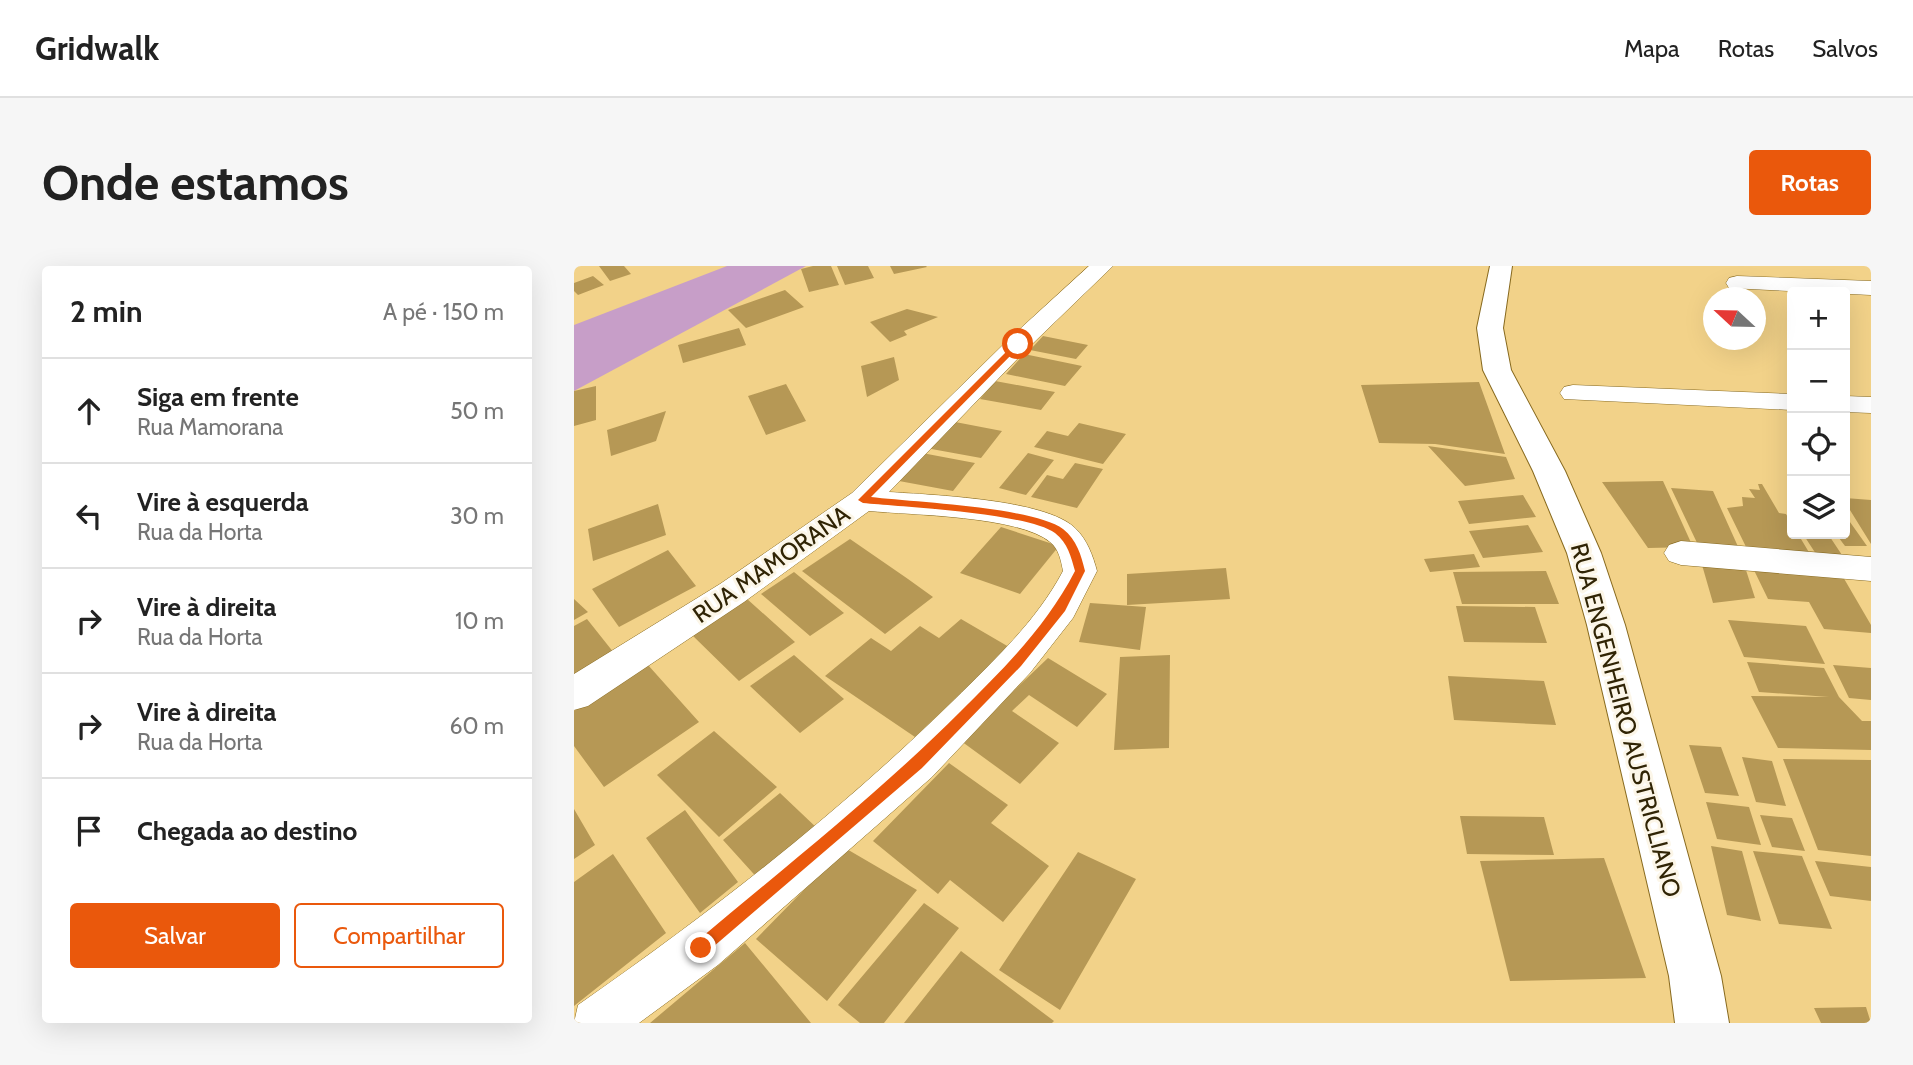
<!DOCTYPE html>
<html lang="pt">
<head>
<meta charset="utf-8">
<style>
  body { margin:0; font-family:Cabin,sans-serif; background:#f6f6f6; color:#222 }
  .controls { position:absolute; right:21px; top:21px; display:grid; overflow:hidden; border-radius:7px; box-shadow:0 7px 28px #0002 }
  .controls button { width:63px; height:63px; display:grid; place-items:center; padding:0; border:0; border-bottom:2px solid #e0e0e0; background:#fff; color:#222; font:35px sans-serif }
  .compass { position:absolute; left:1129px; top:21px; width:63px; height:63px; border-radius:50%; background:#fff; box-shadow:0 7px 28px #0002; rotate:292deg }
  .stop { position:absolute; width:21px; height:21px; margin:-16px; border:5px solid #ea580c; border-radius:50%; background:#fff }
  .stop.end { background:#ea580c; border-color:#fff; box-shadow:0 2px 7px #0008 }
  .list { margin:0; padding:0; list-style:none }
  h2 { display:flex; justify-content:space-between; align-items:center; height:91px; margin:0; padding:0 28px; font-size:30px }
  h2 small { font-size:23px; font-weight:400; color:#767676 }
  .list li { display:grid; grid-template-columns:46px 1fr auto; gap:21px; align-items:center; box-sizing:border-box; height:105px; padding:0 28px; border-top:2px solid #e0e0e0 }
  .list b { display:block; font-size:26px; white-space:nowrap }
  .list p { margin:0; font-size:23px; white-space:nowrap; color:#767676 }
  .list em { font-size:23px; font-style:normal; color:#767676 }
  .actions { display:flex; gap:14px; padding:21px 28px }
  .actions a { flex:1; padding:16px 0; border:2px solid #ea580c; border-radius:7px; text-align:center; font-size:24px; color:#ea580c }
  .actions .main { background:#ea580c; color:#fff }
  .icon { flex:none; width:38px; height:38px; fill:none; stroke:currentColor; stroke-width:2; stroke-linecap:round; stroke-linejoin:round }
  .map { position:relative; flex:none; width:1297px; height:757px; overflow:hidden; border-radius:7px }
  header { display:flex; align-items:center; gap:42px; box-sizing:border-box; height:98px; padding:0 35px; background:#fff; border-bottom:2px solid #e0e0e0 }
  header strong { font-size:33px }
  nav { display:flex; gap:38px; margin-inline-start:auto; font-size:24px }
  .intro { display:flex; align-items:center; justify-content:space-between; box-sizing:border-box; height:168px; padding:0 42px }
  h1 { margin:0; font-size:49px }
  .button { padding:18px 32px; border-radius:7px; background:#ea580c; color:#fff; font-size:24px; font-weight:700 }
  main { display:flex; gap:42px; padding:0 42px }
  aside { flex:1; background:#fff; border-radius:7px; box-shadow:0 7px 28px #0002 }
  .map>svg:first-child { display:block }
</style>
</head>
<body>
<header>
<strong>Gridwalk</strong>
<nav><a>Mapa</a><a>Rotas</a><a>Salvos</a></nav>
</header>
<div class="intro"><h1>Onde estamos</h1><a class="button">Rotas</a></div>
<main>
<aside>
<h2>2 min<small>A pé · 150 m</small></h2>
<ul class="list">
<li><svg class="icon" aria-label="ahead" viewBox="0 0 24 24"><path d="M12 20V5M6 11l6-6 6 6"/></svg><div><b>Siga em frente</b><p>Rua Mamorana</p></div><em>50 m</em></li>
<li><svg class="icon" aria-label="left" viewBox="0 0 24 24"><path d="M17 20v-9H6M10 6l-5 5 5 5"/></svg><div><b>Vire à esquerda</b><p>Rua da Horta</p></div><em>30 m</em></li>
<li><svg class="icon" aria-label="right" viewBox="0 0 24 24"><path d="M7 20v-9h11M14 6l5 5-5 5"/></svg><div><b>Vire à direita</b><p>Rua da Horta</p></div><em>10 m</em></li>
<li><svg class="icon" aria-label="right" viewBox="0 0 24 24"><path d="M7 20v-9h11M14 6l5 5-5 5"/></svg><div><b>Vire à direita</b><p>Rua da Horta</p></div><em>60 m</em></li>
<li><svg class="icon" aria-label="arrive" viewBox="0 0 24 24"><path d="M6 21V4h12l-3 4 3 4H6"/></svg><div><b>Chegada ao destino</b></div></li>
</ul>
<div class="actions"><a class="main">Salvar</a><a>Compartilhar</a></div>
</aside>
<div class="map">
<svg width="1297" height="757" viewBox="0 0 1297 757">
  <rect width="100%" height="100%" fill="#f2d289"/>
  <!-- green -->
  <path fill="#c79ec8" d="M153,0h79l-232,125v-66z"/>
  <!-- building -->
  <path fill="#b69855" d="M25,0h25l7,8 -21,7z
    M239,0h18l8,19 -30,7 -8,-23z
    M263,0h31l6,12 -29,7z
    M316,0h36l1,1 -33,7z
    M19,10l11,9 -26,10 -4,-4v-8z
    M211,24l19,17 -58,21 -18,-18z
    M333,43l31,8 -34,14 3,4 -17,7 -20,-20z
    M165,62l7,17 -63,18 -5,-18z
    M469,70l45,9 -12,14 -46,-9z
    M450,88l58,12 -17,20 -59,-12z
    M320,91l5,23 -32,17 -6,-31z
    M421,115l60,11 -14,18 -61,-11z
    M905,116l26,72 -70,-10 -56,-1 -18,-58z
    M212,118l20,37 -40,14 -18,-39z
    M22,120v34l-22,6v-35z
    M92,145l-10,30 -45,15 -4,-26z
    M376,155l52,10 -21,27 -55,-10z
    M505,157l47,11 -23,30 -69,-17 13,-16 21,5z
    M854,180l78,11 9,22 -50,7z
    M348,187l53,10 -22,28 -54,-10z
    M454,187l26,7 -28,35 -27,-7z
    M501,197l28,6 -26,39 -46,-11 16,-22 16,4z
    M1089,215l30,66 -45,1 -46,-66z
    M1184,218h4l17,29 7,1 6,10v10h6l12,20 -62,-3 -21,-43 16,-2 -1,-9 13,1 -6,-9 11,1z
    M1097,222l42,3 27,60 -41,-4z
    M949,229l13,22 -67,7 -11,-23z
    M1271,232l26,2v44l-26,-42z
    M84,238l8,31 -73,26 -5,-32z
    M1271,249l22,31h-22l-9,-12h9z
    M954,259l15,27 -60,6 -14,-27z
    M427,261l58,19 -39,48 -60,-21z
    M1229,268h25l14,21 -26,-1z
    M276,273l58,40 25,18 -48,37 -83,-63z
    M94,284l28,36 -77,41 -27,-38z
    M900,288l6,13 -50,5 -6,-13z
    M1126,292l45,9 10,31 -42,5z
    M1177,298l88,6 32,55v8l-47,-4 -15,-27 -41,-3z
    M652,302l4,31 -103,6v-31z
    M972,305l13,33h-97l-9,-32z
    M220,306l50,41 -34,23 -49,-42z
    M172,332l49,44 -56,39 -48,-47z
    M0,333l14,13 -14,8z
    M516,337l56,4 -6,43 -61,-8z
    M882,340l79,1 12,36 -83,-1z
    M13,353l27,34 -40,23v-50z
    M387,353l48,28 -94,90 -90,-61 46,-38 20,13 29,-25 19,12z
    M1154,354l78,6 19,38 -81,-7z
    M220,389l50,44 -44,34 -50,-47z
    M596,389l-1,93 -55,2 6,-93z
    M474,392l59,36 -30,33 -48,-32 -17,16 47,32 -39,41 -59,-43z
    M1173,396l77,6 15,29 23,24h9v29l-93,-2 -27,-52 78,1 -70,-5z
    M74,399l51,57 -95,65 -30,-41v-35z
    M1259,399l38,3v32l-22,-2z
    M874,410l96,5 12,44 -102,-5z
    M140,465l63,56 -58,50 -62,-62z
    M1115,479l32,2 18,49 -34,-3z
    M1168,491l30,4 14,45 -30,-4z
    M1209,493l88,1v96l-53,-6z
    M375,497l59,42 -17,18 58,43 -46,56 -53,-42 -12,14 -65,-53z
    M206,527l39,37 -58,52 -38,-42z
    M1132,536l43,5 12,38 -44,-6z
    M0,543l21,36 -21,14z
    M111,544l53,72 -38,31 -54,-75z
    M1186,549l32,3 13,33 -33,-4z
    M886,550l84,1 10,38 -87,-1z
    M1137,580l31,5 19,70 -34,-6z
    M271,582l72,42 -90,111 -71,-62z
    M1179,585l49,5 30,73 -53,-5z
    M504,586l58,27 -76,131 -61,-40z
    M39,588l53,79 -92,73v-124z
    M1030,592l42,120 -136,3 -30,-120z
    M1241,595l56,6v34l-41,-5z
    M350,637l35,25 -75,95h-24l-22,-18z
    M171,677l66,80h-161z
    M387,685l93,70 -2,2h-148z
    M1292,741l5,16h-50l-7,-15z"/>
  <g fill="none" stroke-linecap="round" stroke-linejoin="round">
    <!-- street casing -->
    <g stroke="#886a1f" stroke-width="1">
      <path id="street" d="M515,0h24l-86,83 -138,143c43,3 156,7 186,36 12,11 18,28 22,43l-24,47 -43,55 -98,104 -214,188 -79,58h-65l4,-18c132,-92 261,-192 376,-305 40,-40 82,-78 109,-129 -2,-10 -4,-22 -13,-29 -31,-26 -139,-27 -181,-31l-125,91 -156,104 -14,4v-36l146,-90 132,-91 157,-154z
        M1163,10l134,5v14l-142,-7 -3,-5 3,-5z
        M999,119l219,9v16l-228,-11 -4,-6 4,-6z
        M1271,130l26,1v16l-26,-1z
        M1107,275l190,16v24l-190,-16 -12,-4 -5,-8 5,-8z"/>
    </g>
    <!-- secondary casing -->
    <g stroke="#886a1f" stroke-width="2">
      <path id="secondary" d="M916,0h22l-9,62 8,42 54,101 36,82 24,72 96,351 8,47h-54l-6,-47 -82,-351 -20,-72 -34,-82 -50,-101 -6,-42z"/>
    </g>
    <!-- street -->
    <use href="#street" fill="#fff" fill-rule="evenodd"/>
    <!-- secondary -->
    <use href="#secondary" fill="#fff" fill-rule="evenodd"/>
  </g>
  <!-- route -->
  <path fill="#ea580c" d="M441,77l7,1 -151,153c41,5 163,10 192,32 14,11 18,26 22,42l-20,40 -44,55 -99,102 -216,185 -5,2 -5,-2 -3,-5 3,-6c89,-75 182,-148 265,-231 44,-44 85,-84 114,-140 -4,-14 -7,-28 -20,-38 -28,-20 -151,-26 -192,-30l-5,-3z"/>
  <g text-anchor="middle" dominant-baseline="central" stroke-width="6" stroke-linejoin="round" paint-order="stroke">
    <!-- street labels -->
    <g font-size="24" fill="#302405" stroke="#fcf6e8">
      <text transform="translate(197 298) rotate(-35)">RUA MAMORANA</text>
      <text transform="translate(1052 454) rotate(75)">RUA ENGENHEIRO AUSTRICLIANO</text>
    </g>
  </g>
</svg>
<div class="controls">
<button>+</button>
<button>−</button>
<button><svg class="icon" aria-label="locate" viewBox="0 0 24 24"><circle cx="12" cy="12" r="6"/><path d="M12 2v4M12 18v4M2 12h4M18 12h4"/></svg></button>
<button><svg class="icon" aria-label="layers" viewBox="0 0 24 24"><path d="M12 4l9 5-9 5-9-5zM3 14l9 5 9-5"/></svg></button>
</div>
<svg class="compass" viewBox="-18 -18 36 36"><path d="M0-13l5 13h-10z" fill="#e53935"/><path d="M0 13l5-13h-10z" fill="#767676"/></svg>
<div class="stop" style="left:444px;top:78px"></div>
<div class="stop end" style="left:127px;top:682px"></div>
</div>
</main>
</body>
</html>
